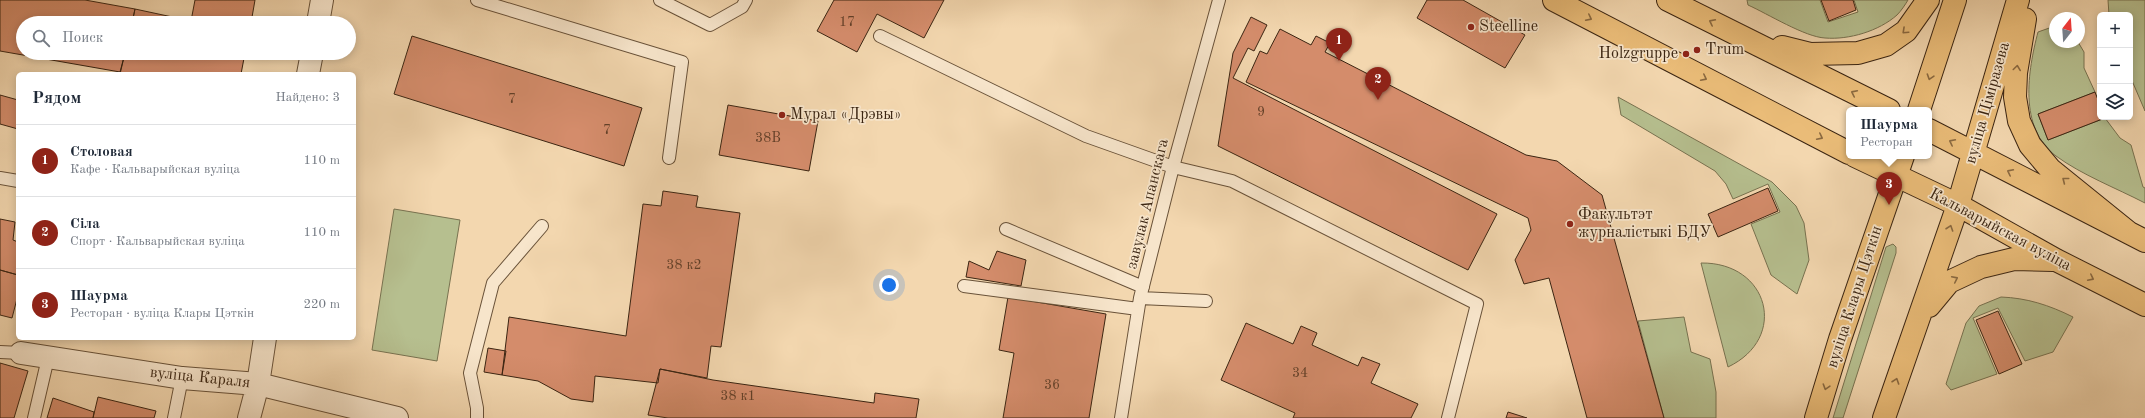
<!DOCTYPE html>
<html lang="ru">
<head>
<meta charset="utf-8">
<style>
  body { margin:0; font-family:"Old Standard TT",serif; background:#f2f2f3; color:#1f2937 }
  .controls { position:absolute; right:12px; top:12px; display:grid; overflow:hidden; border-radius:6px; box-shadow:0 2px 10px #0003 }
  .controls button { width:36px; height:36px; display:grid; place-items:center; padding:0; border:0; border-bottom:1px solid #e0e1e3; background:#fff; color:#1f2937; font:20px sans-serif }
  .compass { position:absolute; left:2049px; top:12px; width:36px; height:36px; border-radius:50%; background:#fff; box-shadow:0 2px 10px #0003; rotate:17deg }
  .you { position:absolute; left:889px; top:285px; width:14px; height:14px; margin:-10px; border:3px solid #fff; border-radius:50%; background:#1a73e8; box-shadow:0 0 0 6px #1a73e833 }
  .badge { display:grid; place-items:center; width:26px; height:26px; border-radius:50%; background:#8f2418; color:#fff; font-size:13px; font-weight:700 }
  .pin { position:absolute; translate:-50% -33px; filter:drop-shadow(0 1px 2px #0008) }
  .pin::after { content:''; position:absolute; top:21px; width:14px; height:12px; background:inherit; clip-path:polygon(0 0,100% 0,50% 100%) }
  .popup { position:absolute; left:1846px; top:107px; width:86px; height:52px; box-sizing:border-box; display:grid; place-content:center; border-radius:6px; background:#fff; filter:drop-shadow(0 1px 3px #0005); font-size:13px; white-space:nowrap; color:#747a83 }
  .popup b { font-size:15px; color:#1f2937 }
  .popup::after { content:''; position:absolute; left:50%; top:100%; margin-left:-8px; border:8px solid transparent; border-top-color:#fff }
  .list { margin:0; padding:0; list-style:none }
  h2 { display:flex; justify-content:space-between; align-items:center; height:52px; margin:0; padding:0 16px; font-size:17px }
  h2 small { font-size:13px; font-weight:400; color:#747a83 }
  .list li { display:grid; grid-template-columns:26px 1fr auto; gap:12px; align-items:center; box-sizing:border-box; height:72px; padding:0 16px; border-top:1px solid #e0e1e3 }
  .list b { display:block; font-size:15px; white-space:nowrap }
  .list p { margin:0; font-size:13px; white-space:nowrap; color:#747a83 }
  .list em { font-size:13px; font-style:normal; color:#747a83 }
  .icon { flex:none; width:22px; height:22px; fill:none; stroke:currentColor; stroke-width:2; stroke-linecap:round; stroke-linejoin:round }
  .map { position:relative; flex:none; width:2145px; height:418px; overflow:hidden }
  .search { position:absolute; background:#fff; box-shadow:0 2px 10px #0003; left:16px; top:16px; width:340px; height:44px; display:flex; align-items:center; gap:10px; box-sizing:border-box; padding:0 14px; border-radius:22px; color:#747a83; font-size:15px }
  .panel { position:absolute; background:#fff; box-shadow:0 2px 10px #0003; left:16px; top:72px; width:340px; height:268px; border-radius:6px }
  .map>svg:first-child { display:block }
</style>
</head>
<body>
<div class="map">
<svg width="2145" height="418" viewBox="0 0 2145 418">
  <rect width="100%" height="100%" fill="#f3d7af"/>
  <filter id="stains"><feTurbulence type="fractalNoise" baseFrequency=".005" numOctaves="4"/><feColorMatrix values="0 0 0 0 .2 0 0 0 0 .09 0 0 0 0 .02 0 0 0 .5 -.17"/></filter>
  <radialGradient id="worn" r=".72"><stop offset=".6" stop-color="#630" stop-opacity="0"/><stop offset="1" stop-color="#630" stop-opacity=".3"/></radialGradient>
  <!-- green -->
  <path fill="#b6bf8f" stroke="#787250" d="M1747,0h73l8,22 30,-10 -4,-12h54c-3,5 -7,11 -11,15 -18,16 -48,25 -72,23 -20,-1 -57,-24 -77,-33z
    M2108,0h37v111l-15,-35v-61h-21z
    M2055,26v16h23l6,10v16l11,24 -57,22 10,26 57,-22 15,20 11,7 12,42 2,1v15c-29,-15 -63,-28 -89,-47 -38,-28 -28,-86 -18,-124z
    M1618,97l154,85 24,24 8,17 5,37 -12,34 -26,-19 -20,-51 29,-12 -12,-28 -35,15 -7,-15 -11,-13 -94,-56z
    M394,209l66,11 -23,141 -65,-11z
    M1893,244l3,3v6l-53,165h-10l53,-171z
    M1701,263c68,-1 88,75 27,104z
    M2001,297c26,1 48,8 72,20l-20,35 -28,9 -27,-53 -25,10 24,56 -46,16 -5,-6 20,-61 13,-17z
    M1684,317l7,35 19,7 6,33v26h-52l-26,-97z"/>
  <!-- building -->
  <path fill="#d48c6b" stroke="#3b2512" d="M0,0h85l50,9 -3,14h-109v30h102l-5,19 -120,-21z
    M195,0h60l-4,23h-119l3,-14 56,12z
    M834,0h110l-20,38 -47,-24 -20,38 -40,-21z
    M1427,0h36l62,35 -20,33 -88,-50z
    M1821,0h32l3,10 -27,11z
    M1251,17l16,8 -13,26 -6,-3 -15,30 264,136 -29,56 -250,-124 15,-93z
    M1280,29l31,16 5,-9 14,7 -5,9 201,103 31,6 45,34 62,223h-77l-38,-140 -25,6 -9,-24 16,-30 -3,-12 -282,-136 14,-31 7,3z
    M412,36l230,72 -18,58 -230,-72z
    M125,53h120l-4,21h-121z
    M2095,92l5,13v12l5,1 -57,22 -10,-26z
    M0,95l18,5v29l-18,-5z
    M728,105l90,16 -9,50 -90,-16z
    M1768,188l10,23 -60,26 -10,-23z
    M663,191l35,5 -2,11 44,6 -19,134 -10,-1 -4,32 -47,-9 -2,14 -63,-7 -2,26 -22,-3 -33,-18 -36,-6 7,-58 117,19 17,-132 18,2z
    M0,219l15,3 -2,18 5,2v33l-18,-5z
    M997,251l29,9 -5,26 -55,-9 3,-16 20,9z
    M0,270l18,5v20l-6,23 -12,-3z
    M1008,297l98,17 -17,104h-86l11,-65 -15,-3z
    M1998,311l24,53 -23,10 -23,-54z
    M1246,323l47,21 8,-18 16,7 -5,12 46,21 4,-9 18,7 -9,19 47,21 -7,14h-118l2,-5 -74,-33z
    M488,348l18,3 -4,24 -18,-3z
    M0,363l28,8 -14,47h-14z
    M660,369l53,11 161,23 1,-10 44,6 -3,19h-248l-20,-3z
    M98,397l58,14 -2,7h-61z
    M53,398l41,14 -1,6h-46z
    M1508,412l19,6h-21z"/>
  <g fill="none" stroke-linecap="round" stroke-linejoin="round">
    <!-- service casing -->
    <g stroke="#695239" stroke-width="14">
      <path id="service" d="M477,0l205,62 -13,96
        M660,0l50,25 32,-18 4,-7
        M880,36l206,100 87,31 59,14 245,123 -29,114
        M0,178l18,3
        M1006,229l137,58
        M964,286l174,23
        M1140,298l66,3
        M0,352l21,1
        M34,418l14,-60
        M174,418l8,-40
        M477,418v-10l-7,-35 23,-90 49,-57
        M1121,418l19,-120 33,-131 46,-167"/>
    </g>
    <!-- minor casing -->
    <g stroke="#695239" stroke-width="24">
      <path id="minor" d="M21,353l161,25 76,6 -9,34"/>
    </g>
    <!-- tertiary casing -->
    <g stroke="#695239" stroke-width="24">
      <path id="tertiary" d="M318,23l4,-23
        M308,74l4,-21
        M265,338l-7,46 139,34"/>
    </g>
    <!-- primary casing -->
    <g stroke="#3b2512" stroke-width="24">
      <path id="primary" d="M1554,0l295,153
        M1668,0l221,110
        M2025,19l-9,54 -1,24 4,24 11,24 20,24 78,63
        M1782,47l28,7 48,-1 28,-8 20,-14 22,-31
        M1919,110l36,-110
        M1929,130l216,111
        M1855,156l103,49 98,55 89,45
        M1929,306l20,-24 32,-15 33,-8 39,1
        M1816,418l24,-79 63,-183
        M1884,418l74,-213 60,-205"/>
    </g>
    <!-- service -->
    <use href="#service" stroke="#f7e5cb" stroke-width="12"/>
    <!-- minor -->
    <use href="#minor" stroke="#f7e5cb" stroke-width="22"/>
    <!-- tertiary -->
    <use href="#tertiary" stroke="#f7e5cb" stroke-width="22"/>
    <!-- primary -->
    <use href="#primary" stroke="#eabc78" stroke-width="22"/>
  </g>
  <!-- one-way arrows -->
  <defs><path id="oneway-chevron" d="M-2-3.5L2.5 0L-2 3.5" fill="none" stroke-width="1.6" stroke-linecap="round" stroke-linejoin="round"/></defs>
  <g stroke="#8a6940">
    <use href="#oneway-chevron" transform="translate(1589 18) rotate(27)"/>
    <use href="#oneway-chevron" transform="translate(1712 22) rotate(-153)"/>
    <use href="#oneway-chevron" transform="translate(1905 31) rotate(137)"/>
    <use href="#oneway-chevron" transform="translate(2017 68) rotate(-82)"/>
    <use href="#oneway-chevron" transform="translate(1930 77) rotate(108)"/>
    <use href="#oneway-chevron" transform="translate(1704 78) rotate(27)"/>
    <use href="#oneway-chevron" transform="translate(1854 93) rotate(-154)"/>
    <use href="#oneway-chevron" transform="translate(1820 137) rotate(27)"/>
    <use href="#oneway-chevron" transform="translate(1952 142) rotate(-153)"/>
    <use href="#oneway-chevron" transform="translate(2010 172) rotate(-153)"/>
    <use href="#oneway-chevron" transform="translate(2065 180) rotate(-142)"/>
    <use href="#oneway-chevron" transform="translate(1950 228) rotate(-71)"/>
    <use href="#oneway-chevron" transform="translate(2091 278) rotate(27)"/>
    <use href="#oneway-chevron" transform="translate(1955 279) rotate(-26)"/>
    <use href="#oneway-chevron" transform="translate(1896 381) rotate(-71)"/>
    <use href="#oneway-chevron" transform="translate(1826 387) rotate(107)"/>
  </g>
  <!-- markers -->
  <g fill="#8f2418" stroke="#f7e5cb" stroke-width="1.5">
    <circle cx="1471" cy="27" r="4"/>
    <circle cx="1697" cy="50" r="4"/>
    <circle cx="1686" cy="54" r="4"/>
    <circle cx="782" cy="115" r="4"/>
    <circle cx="1570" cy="224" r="4"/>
  </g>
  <g text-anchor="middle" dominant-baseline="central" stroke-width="3.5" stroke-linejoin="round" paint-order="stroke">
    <!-- number labels -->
    <g font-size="14" fill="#613f28">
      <text x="847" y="22">17</text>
      <text x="512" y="99">7</text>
      <text x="1261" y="112">9</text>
      <text x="607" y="130">7</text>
      <text x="768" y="138">38В</text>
      <text x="684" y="265">38 к2</text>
      <text x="1300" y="373">34</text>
      <text x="1052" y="385">36</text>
      <text x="738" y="396">38 к1</text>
    </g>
    <!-- poi labels -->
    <g font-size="16" fill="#3b2512" stroke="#f7e5cb" text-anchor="start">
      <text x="1479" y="27">Steelline</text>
      <text x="1705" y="50">Trum</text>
      <text x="1678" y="54" text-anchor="end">Holzgruppe</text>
      <text x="790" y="115">Мурал «Дрэвы»</text>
      <text x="1578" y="215">Факультэт<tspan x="1578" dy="18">журналістыкі БДУ</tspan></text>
    </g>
    <!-- street labels -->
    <g font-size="16" fill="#3b2512" stroke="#f7e5cb">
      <text transform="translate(1988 103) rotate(-74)">вуліца Ціміразева</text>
      <text transform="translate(1148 204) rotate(-76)">завулак Апанскага</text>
      <text transform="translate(2000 230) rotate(28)">Кальварыйская вуліца</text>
      <text transform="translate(1855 297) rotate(-72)">вуліца Клары Цэткін</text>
      <text transform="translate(200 378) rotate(6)">вуліца Караля</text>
    </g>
  </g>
  <rect width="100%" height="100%" filter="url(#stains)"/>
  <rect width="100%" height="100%" fill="url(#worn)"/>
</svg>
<div class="controls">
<button>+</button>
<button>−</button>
<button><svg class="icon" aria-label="layers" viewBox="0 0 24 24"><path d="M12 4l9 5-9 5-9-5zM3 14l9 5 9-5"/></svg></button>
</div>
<svg class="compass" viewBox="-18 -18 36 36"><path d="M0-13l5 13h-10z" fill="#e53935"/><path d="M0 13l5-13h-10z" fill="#747a83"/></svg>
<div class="you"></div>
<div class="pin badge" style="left:1339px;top:61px">1</div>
<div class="pin badge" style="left:1378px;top:100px">2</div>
<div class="pin badge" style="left:1889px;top:205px">3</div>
<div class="popup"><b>Шаурма</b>Ресторан</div>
<div class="search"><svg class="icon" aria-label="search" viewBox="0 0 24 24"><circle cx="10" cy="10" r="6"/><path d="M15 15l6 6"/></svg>Поиск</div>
<section class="panel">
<h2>Рядом<small>Найдено: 3</small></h2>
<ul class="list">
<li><span class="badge">1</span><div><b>Столовая</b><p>Кафе · Кальварыйская вуліца</p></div><em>110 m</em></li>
<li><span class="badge">2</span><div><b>Сіла</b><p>Спорт · Кальварыйская вуліца</p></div><em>110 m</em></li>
<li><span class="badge">3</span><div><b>Шаурма</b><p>Ресторан · вуліца Клары Цэткін</p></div><em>220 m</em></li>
</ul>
</section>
</div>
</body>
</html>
